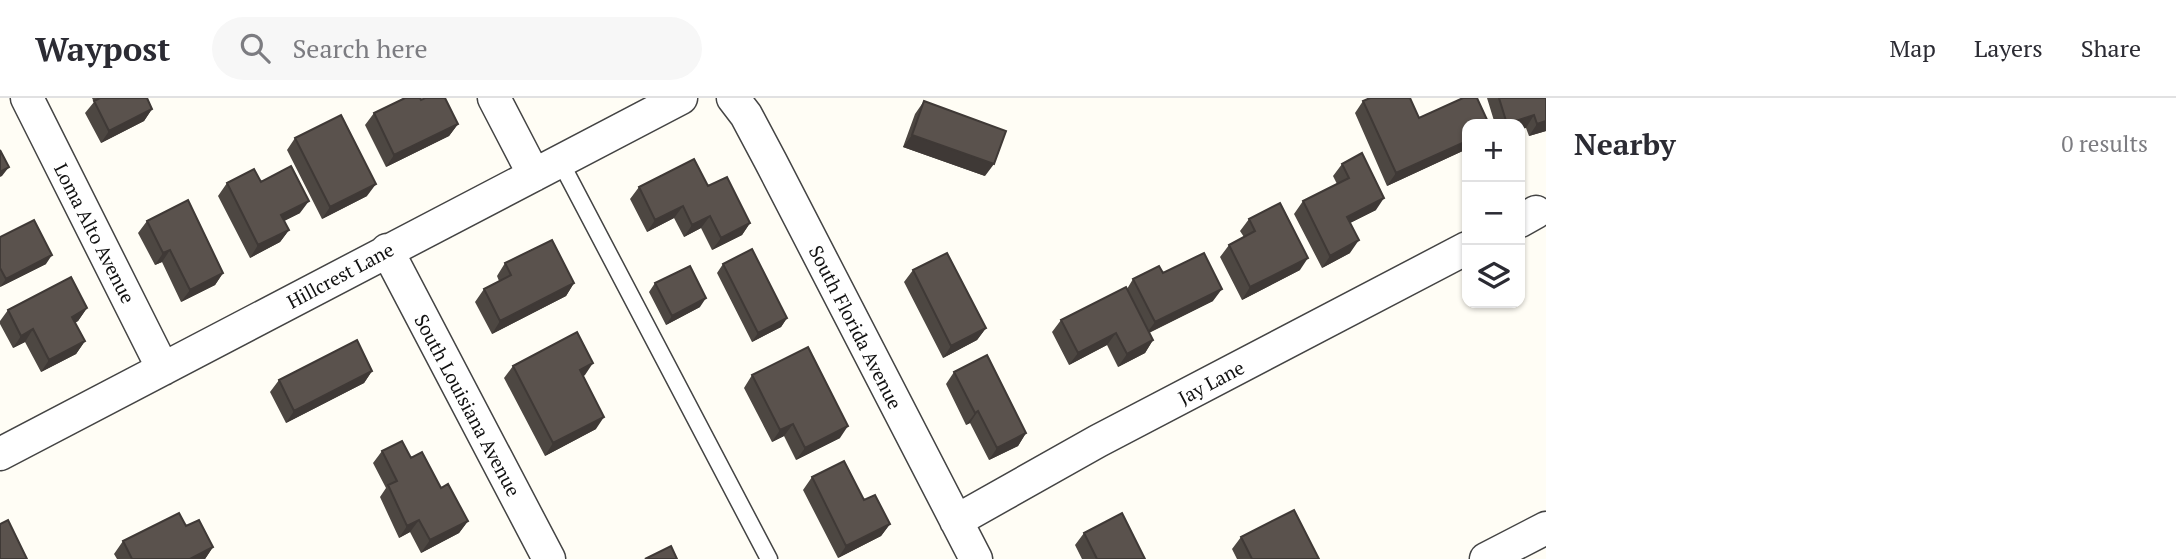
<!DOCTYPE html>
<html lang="en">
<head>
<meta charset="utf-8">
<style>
  body { margin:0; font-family:"PT Serif",serif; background:#f7f7f7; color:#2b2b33 }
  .controls { position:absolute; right:21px; top:21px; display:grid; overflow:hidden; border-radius:14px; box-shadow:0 2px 5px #0004 }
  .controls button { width:63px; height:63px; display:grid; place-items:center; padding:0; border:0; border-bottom:2px solid #e1e1e2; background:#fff; color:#2b2b33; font:35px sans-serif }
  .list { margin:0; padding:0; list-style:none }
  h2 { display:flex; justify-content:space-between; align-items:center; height:91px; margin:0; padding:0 28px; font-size:30px }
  h2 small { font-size:23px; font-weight:400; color:#7c7c81 }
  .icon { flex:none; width:38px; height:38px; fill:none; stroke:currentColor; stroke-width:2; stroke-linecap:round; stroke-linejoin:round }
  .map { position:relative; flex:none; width:1546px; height:461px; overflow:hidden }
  header { display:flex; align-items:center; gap:42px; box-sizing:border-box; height:98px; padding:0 35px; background:#fff; border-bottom:2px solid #e1e1e2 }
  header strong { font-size:33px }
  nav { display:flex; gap:38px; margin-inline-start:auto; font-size:24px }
  .search { width:490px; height:63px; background:#f7f7f7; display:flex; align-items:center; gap:18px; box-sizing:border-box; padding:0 24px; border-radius:38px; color:#7c7c81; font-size:26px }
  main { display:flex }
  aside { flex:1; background:#fff }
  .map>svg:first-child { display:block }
</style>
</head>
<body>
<header>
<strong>Waypost</strong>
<div class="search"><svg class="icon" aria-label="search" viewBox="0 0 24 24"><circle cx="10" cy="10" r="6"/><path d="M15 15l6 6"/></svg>Search here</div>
<nav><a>Map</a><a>Layers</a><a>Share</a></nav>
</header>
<main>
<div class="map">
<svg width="1546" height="461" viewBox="0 0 1546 461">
  <rect width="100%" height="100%" fill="#fffdf5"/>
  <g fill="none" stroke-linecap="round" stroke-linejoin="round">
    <!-- service casing -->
    <g stroke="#444" stroke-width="19">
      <path id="service" d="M560,63l209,398"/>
    </g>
    <!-- minor casing -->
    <g stroke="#444" stroke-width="35">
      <path id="minor" d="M27,0l136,271
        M494,0l40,77
        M733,0l13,17 25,47 205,397
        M1520,123l16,-9
        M387,152l162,309
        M0,356l681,-356
        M956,423l142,-80 369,-193
        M1486,461l60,-31"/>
    </g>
    <!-- service -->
    <use href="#service" stroke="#fff" stroke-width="16"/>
    <!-- minor -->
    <use href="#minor" stroke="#fff" stroke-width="32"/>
  </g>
  <!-- wall -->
  <path fill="#4d4742" d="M92,0h55l5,11 -8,12 -43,22 -16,-30 9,-11z
    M1487,0h59v33l-17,5 -3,-8 -6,1v-5h-25z
    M421,2l37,24 -9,12 -63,31 -21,-42 9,-12z
    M924,3l61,75 -82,-29 12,-33z
    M1363,3l56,17 48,6v25l-80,37 -32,-73z
    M295,40l72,58 -45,23 -35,-69z
    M1342,66l34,46 -26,13v30l-28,15 -28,-54 9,-13 34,-17 -4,-8z
    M261,84l39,31 -16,8 5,9 -9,12 -30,16 -32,-62 9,-13z
    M708,88l42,37 -8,12 -30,15 -11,-22 -17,9 -10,-19 -27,14 -17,-33 9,-12z
    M1249,121l51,51 -58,30 -22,-43 9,-12 15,-8 -4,-6z
    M147,123l76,52 -8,12 -34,17 -19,-40 -7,3 -17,-32z
    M0,139l46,27 -46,23z
    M505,165l69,20 -8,13 -74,38 -17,-32 9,-13 15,-8 -2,-5z
    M723,166l64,54 -6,9 -29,15 -35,-69z
    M913,172l73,58 -9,12 -34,18 -39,-76z
    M1163,175l50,28 -64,32 4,7 -8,13 -27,14 -11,-22 -38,20 -17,-33 9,-12 66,-31 6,-10z
    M655,185l45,24 -34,18 -17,-33z
    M87,210l-9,13 -3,2 10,18 -9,13 -35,18 -16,-30 -12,6 -13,-24v-3l8,-11z
    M513,268l72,9 -2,1 13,53 -51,27 -41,-78z
    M372,273l-8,12 -78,40 -16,-31 9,-12z
    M954,274l72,61 -8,13 -29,14 -19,-37 -4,2 -20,-41z
    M752,277l88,63 -44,22 -12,-24 -12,6 -28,-54z
    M382,353l29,7 30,30 27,33 -9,12 -38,20 -11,-21 -11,6 -19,-41 6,-9 -13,-25z
    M812,379l78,47 -9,12 -43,22 -35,-68z
    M186,428l27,21 -8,12h-88l-3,-5 9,-13z
    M1084,435l61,26h-63l-7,-14z
    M1241,439l78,22h-82l-5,-10z"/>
  <!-- shaded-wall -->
  <path fill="#3f3936" d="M152,11l-8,12 -43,22 8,-12z
    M1534,17l-8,13 -6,1v-5h-14z
    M1546,23v10l-17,5 8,-12z
    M458,26l-9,12 -63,31 8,-12z
    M912,37l82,29 -9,12 -82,-29z
    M1467,43v8l-80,37 9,-13z
    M9,69l-7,9 -2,1v-5z
    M376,86l-9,12 -45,23 8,-12z
    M1384,100l-8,12 -38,19 9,-12z
    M309,103l-9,12 -28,14 9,-12z
    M683,108l-9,12 -27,14 8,-12z
    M710,118l-9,12 -17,9 8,-12z
    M750,125l-8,12 -30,15 9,-12z
    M289,132l-9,12 -30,16 8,-13z
    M1359,142l-9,13 -28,15 8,-12z
    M170,152l-8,12 -7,3 8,-12z
    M52,157l-6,9 -46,23 6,-8z
    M1308,160l-8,12 -58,30 8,-13z
    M223,175l-8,12 -34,17 9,-12z
    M574,185l-8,13 -74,38 8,-13z
    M1222,191l-9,12 -67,33 9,-12z
    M706,200l-6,9 -34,18 6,-9z
    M87,210l-9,13 -15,8 9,-12z
    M787,220l-6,9 -29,15 6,-9z
    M986,230l-9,12 -34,18 8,-12z
    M33,231l-8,13 -12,6 8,-12z
    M1116,235l-9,12 -38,20 9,-12z
    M1153,242l-8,13 -27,14 9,-13z
    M85,243l-9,13 -35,18 8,-12z
    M593,265l-8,12 -14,7 9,-12z
    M372,273l-8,12 -78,40 8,-12z
    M978,313l-8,12 -4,2 9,-12z
    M604,319l-8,12 -51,27 8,-13z
    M793,326l-9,12 -12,6 8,-12z
    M848,328l-8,12 -44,22 9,-12z
    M1026,335l-8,13 -29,14 8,-12z
    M419,422l-9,12 -11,6 8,-12z
    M468,423l-9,12 -38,20 9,-13z
    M890,426l-9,12 -43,22 8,-12z
    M213,449l-8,12h-15z"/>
  <!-- building -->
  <path fill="#5a524d" stroke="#3f3936" stroke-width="2" d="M100,0h47l5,11 -43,22 -15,-30z
    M405,0h15l1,2 4,-2h20l13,26 -64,31 -20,-42z
    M1370,0h40l9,20 44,-20h14l12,26h-22v17l-71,32 -33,-72z
    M1499,0h47v23l-9,3 -3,-9 -27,9z
    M924,3l82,30 -12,33 -82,-29z
    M341,17l35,69 -46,23 -35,-69z
    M0,52l9,17 -9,5z
    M1362,55l22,45 -37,19 12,23 -29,16 -27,-55 46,-23 -7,-14z
    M694,61l14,27 19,-9 23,46 -29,15 -11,-22 -18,9 -9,-19 -28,14 -16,-33z
    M291,68l18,35 -28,14 8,15 -31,15 -31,-62 27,-14 7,13z
    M188,102l35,73 -33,17 -20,-40 -7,3 -16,-32z
    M1280,105l28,55 -58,29 -21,-42 26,-14 -6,-12z
    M34,122l18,35 -46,24 -6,-11v-31z
    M552,142l22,43 -74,38 -16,-32 27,-14 -6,-12z
    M752,151l35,69 -29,15 -35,-69z
    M947,155l39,75 -35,18 -38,-76z
    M1204,155l18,36 -67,33 -22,-43 26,-13 4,7z
    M690,168l16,32 -34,18 -17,-33z
    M71,179l16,31 -15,9 13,24 -36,19 -16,-31 -12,7 -13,-26z
    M1126,189l27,53 -26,14 -11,-21 -38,20 -17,-33z
    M577,234l16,31 -13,7 24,47 -51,26 -40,-77z
    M357,242l15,31 -78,40 -15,-31z
    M808,249l40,79 -43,22 -12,-24 -13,6 -28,-55z
    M987,257l39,78 -29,15 -19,-37 -3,2 -21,-41z
    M402,343l9,17 11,-6 19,36 7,-4 20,37 -38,19 -11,-20 -12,6 -19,-41 9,-4 -15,-30z
    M844,363l20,39 11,-5 15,29 -44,22 -34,-69z
    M1294,412l25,49h-67l-11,-22z
    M179,415l7,13 13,-6 14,27 -23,12h-58l-9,-18z
    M1122,415l23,46h-48l-13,-26z
    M8,422l19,39h-27v-35z
    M671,448l6,13h-32z"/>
  <g text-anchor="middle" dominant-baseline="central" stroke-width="7" stroke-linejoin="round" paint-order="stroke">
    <!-- street labels -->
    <g font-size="19" fill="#111" stroke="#fff">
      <text transform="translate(95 135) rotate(63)">Loma Alto Avenue</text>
      <text transform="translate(340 177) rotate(-28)">Hillcrest Lane</text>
      <text transform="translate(856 229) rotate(63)">South Florida Avenue</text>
      <text transform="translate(1211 284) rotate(-28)">Jay Lane</text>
      <text transform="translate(468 307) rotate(62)">South Louisiana Avenue</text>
    </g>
  </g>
</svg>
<div class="controls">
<button>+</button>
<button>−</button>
<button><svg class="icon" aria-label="layers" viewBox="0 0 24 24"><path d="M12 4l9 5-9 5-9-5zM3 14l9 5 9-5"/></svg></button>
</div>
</div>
<aside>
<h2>Nearby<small>0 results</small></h2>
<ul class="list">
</ul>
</aside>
</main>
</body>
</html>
